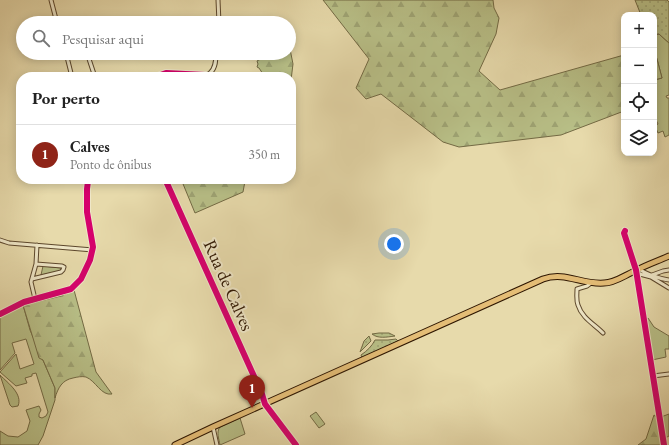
<!DOCTYPE html>
<html lang="pt">
<head>
<meta charset="utf-8">
<style>
  body { margin:0; font-family:"EB Garamond",serif; background:#f2f2f2; color:#222 }
  .controls { position:absolute; right:12px; top:12px; display:grid; overflow:hidden; border-radius:8px; box-shadow:0 2px 10px #0003 }
  .controls button { width:36px; height:36px; display:grid; place-items:center; padding:0; border:0; border-bottom:1px solid #e0e0e0; background:#fff; color:#222; font:20px sans-serif }
  .you { position:absolute; left:394px; top:244px; width:14px; height:14px; margin:-10px; border:3px solid #fff; border-radius:50%; background:#1a73e8; box-shadow:0 0 0 6px #1a73e833 }
  .badge { display:grid; place-items:center; width:26px; height:26px; border-radius:50%; background:#8f2418; color:#fff; font-size:13px; font-weight:700 }
  .pin { position:absolute; translate:-50% -33px; filter:drop-shadow(0 1px 2px #0008) }
  .pin::after { content:''; position:absolute; top:21px; width:14px; height:12px; background:inherit; clip-path:polygon(0 0,100% 0,50% 100%) }
  .list { margin:0; padding:0; list-style:none }
  h2 { display:flex; justify-content:space-between; align-items:center; height:52px; margin:0; padding:0 16px; font-size:17px }
  h2 small { font-size:13px; font-weight:400; color:#767676 }
  .list li { display:grid; grid-template-columns:26px 1fr auto; gap:12px; align-items:center; box-sizing:border-box; height:60px; padding:0 16px; border-top:1px solid #e0e0e0 }
  .list b { display:block; font-size:15px; white-space:nowrap }
  .list p { margin:0; font-size:13px; white-space:nowrap; color:#767676 }
  .list em { font-size:13px; font-style:normal; color:#767676 }
  .icon { flex:none; width:22px; height:22px; fill:none; stroke:currentColor; stroke-width:2; stroke-linecap:round; stroke-linejoin:round }
  .map { position:relative; flex:none; width:669px; height:445px; overflow:hidden }
  .search { position:absolute; background:#fff; box-shadow:0 2px 10px #0003; left:16px; top:16px; width:280px; height:44px; display:flex; align-items:center; gap:10px; box-sizing:border-box; padding:0 14px; border-radius:22px; color:#767676; font-size:15px }
  .panel { position:absolute; background:#fff; box-shadow:0 2px 10px #0003; left:16px; top:72px; width:280px; height:112px; border-radius:16px }
  .map>svg:first-child { display:block }
</style>
</head>
<body>
<div class="map">
<svg width="669" height="445" viewBox="0 0 669 445">
  <defs>
    <pattern id="forest-firs" width="22" height="20" patternUnits="userSpaceOnUse"><rect width="22" height="20" fill="#b8bf87"/><path d="M5 1l3.5 6h-7zM16 11l3.5 6h-7z" fill="#9ea373"/></pattern>
    <pattern id="garden-dots" width="8" height="8" patternUnits="userSpaceOnUse"><rect width="8" height="8" fill="#b8bf87"/><path d="M2 2h.1M6 6h.1" fill="none" stroke="#9ea373" stroke-width="1.8" stroke-linecap="round"/></pattern>
  </defs>
  <rect width="100%" height="100%" fill="#e7daab"/>
  <filter id="stains"><feTurbulence type="fractalNoise" baseFrequency=".005" numOctaves="4"/><feColorMatrix values="0 0 0 0 .2 0 0 0 0 .09 0 0 0 0 .02 0 0 0 .5 -.17"/></filter>
  <radialGradient id="worn" r=".72"><stop offset=".6" stop-color="#630" stop-opacity="0"/><stop offset="1" stop-color="#630" stop-opacity=".3"/></radialGradient>
  <!-- green -->
  <path fill="#b8bf87" stroke="#736a44" d="M659,34l10,9v52l-3,1 1,2h2v37l-4,2 -2,-6 -5,2 -3,-7 3,-2 -4,-8v-36l8,-2 -5,-19 -3,-7v-17z
    M43,266l18,2 -1,3 -19,4z
    M23,305l7,25 25,58v12l-12,36 -5,9h-38v-14l8,5 10,1 9,-6 3,-10 -4,-11 13,-4 2,4 -2,4v3l3,1 4,-2 2,-4 -12,-39 -4,1v2l-7,2 2,5 -11,3 -16,-14 16,-18 4,15 14,-5 -8,-25 -14,4 3,10 -15,17v-53z
    M648,318l6,9 15,9v13h-4l1,8 -14,3 -7,-40z
    M0,375c8,8 23,19 18,31l-6,1 -2,-2z
    M316,412l9,12 -6,4 -9,-12z
    M669,414v22l-4,2 -4,-21z
    M240,418l5,16 -25,11c-1,-6 -4,-13 0,-18z"/>
  <!-- forest -->
  <path fill="url(#forest-firs)" stroke="#736a44" d="M323,0h170l1,8 5,10 -3,16 -17,37 21,19 124,-35v56l-63,24 -102,12 -16,-5 -62,-48 -15,5 -10,-11 13,-29z
    M290,49l3,15 -2,16v-3h-26l-6,-9 -2,-1 1,-3 -1,-3c12,-7 19,-8 32,-8v-3z
    M654,52l3,7 5,19 -8,2z
    M181,179h76l-4,2 -6,-2 -2,2 -2,11 -48,21z
    M74,290l22,82 16,22c-11,2 -16,-13 -26,-17 -4,-1 -9,0 -13,1 -11,2 -15,10 -18,20v-10l-12,-28 -4,-2 -16,-53 38,-9z
    M654,415l3,2 5,28h-24l8,-6z"/>
  <!-- garden -->
  <path fill="url(#garden-dots)" stroke="#736a44" d="M635,0h32l2,2v41l-10,-9 -5,1v-20h-13z
    M379,333h10l6,3c-8,1 -17,3 -23,-2z
    M369,336l2,5 -11,11 4,-11z
    M396,339l2,2 -36,17 -1,-3c6,-4 11,-9 14,-15h13z"/>
  <g fill="none" stroke-linecap="round" stroke-linejoin="round">
    <!-- street casing -->
    <g stroke="#5c472c" stroke-width="5">
      <path id="street" d="M51,0l6,23
        M218,0l1,23
        M66,53l6,24
        M87,53l8,24
        M205,76c1,-1 3,-2 5,-3 6,-5 6,-14 6,-20
        M155,77l11,-4 39,2
        M165,179l97,215 3,10 31,41
        M625,231l-1,2 12,37
        M0,240l9,3 84,7
        M639,269c7,5 22,10 30,11
        M636,273l15,4 18,11
        M652,275l11,-4 6,-1
        M32,279l29,-7 2,-2 1,-3 -2,-1 -26,-2
        M591,283l-4,3 -10,3c0,5 -1,11 1,16 4,13 16,19 25,28
        M35,299l-4,-17 5,-18 1,-19
        M0,314l24,-12 47,-13 10,-10 9,-19 3,-13 -6,-35v-23l1,-8 1,-2
        M653,376l16,-2
        M213,427l4,18"/>
    </g>
    <!-- secondary casing -->
    <g stroke="#2e1601" stroke-width="6">
      <path id="secondary" d="M636,270l28,175"/>
    </g>
    <!-- primary casing -->
    <g stroke="#2e1601" stroke-width="7">
      <path id="primary" d="M175,445l38,-18 330,-148c22,-8 39,6 61,4 11,0 21,-8 31,-12 11,-6 23,-10 34,-15"/>
    </g>
    <!-- street -->
    <use href="#street" stroke="#efe7c8" stroke-width="3"/>
    <!-- secondary -->
    <use href="#secondary" stroke="#efe7c8" stroke-width="4.5"/>
    <!-- primary -->
    <use href="#primary" stroke="#e4bd76" stroke-width="5"/>
    <!-- cycleway casing -->
    <g stroke="#efe7c8" stroke-width="8">
      <path id="cycleway" d="M155,77l11,-4 39,2
        M165,179l97,215 3,10 31,41
        M625,231l-1,2 12,37 28,175
        M0,314l24,-12 47,-13 10,-10 9,-19 3,-13 -6,-35v-23l1,-8 1,-2"/>
    </g>
    <!-- cycleway -->
    <use href="#cycleway" stroke="#d6006c" stroke-width="6"/>
  </g>
  <g text-anchor="middle" dominant-baseline="central" stroke-width="4" stroke-linejoin="round" paint-order="stroke">
    <!-- street labels -->
    <g font-size="18" fill="#2e1601" stroke="#efe7c8">
      <text transform="translate(229 285) rotate(66)">Rua de Calves</text>
    </g>
  </g>
  <rect width="100%" height="100%" filter="url(#stains)"/>
  <rect width="100%" height="100%" fill="url(#worn)"/>
</svg>
<div class="controls">
<button>+</button>
<button>−</button>
<button><svg class="icon" aria-label="locate" viewBox="0 0 24 24"><circle cx="12" cy="12" r="6"/><path d="M12 2v4M12 18v4M2 12h4M18 12h4"/></svg></button>
<button><svg class="icon" aria-label="layers" viewBox="0 0 24 24"><path d="M12 4l9 5-9 5-9-5zM3 14l9 5 9-5"/></svg></button>
</div>
<div class="you"></div>
<div class="pin badge" style="left:252px;top:408px">1</div>
<div class="search"><svg class="icon" aria-label="search" viewBox="0 0 24 24"><circle cx="10" cy="10" r="6"/><path d="M15 15l6 6"/></svg>Pesquisar aqui</div>
<section class="panel">
<h2>Por perto<small></small></h2>
<ul class="list">
<li><span class="badge">1</span><div><b>Calves</b><p>Ponto de ônibus</p></div><em>350 m</em></li>
</ul>
</section>
</div>
</body>
</html>
